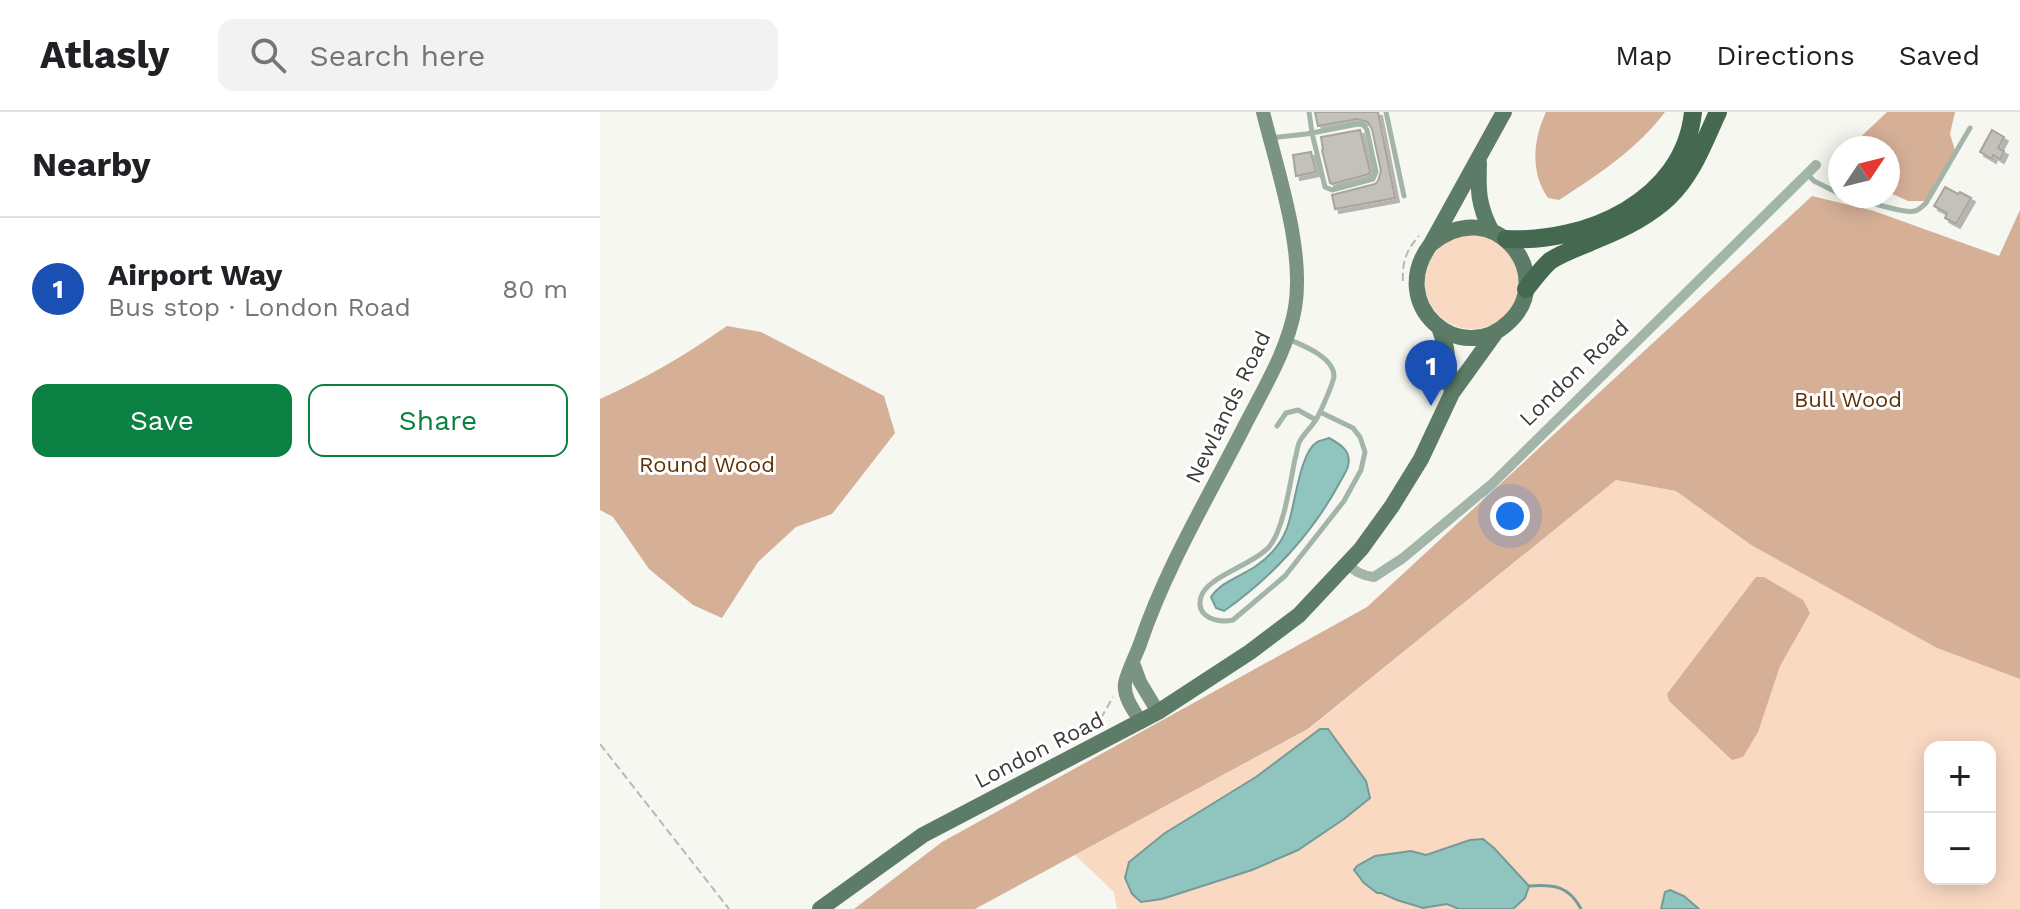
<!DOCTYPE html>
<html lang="en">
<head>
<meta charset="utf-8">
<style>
  body { margin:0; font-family:"Work Sans",sans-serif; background:#f2f2f2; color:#202124 }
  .controls { position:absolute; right:24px; bottom:24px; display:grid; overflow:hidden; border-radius:16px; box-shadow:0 4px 20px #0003 }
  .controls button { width:72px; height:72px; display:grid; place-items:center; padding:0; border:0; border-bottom:2px solid #e0e0e0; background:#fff; color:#202124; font:40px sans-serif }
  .compass { position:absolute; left:1228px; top:24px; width:72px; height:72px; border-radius:50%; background:#fff; box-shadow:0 4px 20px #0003; rotate:55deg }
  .you { position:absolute; left:910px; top:404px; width:28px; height:28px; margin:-20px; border:6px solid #fff; border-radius:50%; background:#1a73e8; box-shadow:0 0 0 12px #1a73e833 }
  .badge { display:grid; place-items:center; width:52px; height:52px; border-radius:50%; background:#0b8043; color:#fff; font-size:26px; font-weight:700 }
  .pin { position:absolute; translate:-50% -66px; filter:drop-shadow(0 2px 4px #0008) }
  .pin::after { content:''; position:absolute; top:42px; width:28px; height:24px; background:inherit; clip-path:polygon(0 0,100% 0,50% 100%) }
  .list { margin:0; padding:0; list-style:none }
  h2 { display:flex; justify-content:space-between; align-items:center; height:104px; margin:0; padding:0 32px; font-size:34px }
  h2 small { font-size:26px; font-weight:400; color:#757577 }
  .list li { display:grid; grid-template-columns:52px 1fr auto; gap:24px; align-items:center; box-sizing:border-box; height:144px; padding:0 32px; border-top:2px solid #e0e0e0 }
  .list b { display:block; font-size:30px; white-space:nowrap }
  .list p { margin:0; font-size:26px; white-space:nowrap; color:#757577 }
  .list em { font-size:26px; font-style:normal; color:#757577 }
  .actions { display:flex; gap:16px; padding:24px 32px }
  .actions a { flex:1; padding:18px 0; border:2px solid #0b8043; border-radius:16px; text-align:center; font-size:28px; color:#0b8043 }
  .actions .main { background:#0b8043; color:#fff }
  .icon { flex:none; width:44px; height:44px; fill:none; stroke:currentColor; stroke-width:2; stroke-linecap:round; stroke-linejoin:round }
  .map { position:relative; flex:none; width:1420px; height:797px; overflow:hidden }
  header { display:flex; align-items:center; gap:48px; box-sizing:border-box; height:112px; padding:0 40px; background:#fff; border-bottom:2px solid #e0e0e0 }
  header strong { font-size:38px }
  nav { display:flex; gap:44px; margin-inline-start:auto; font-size:28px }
  .search { width:560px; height:72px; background:#f2f2f2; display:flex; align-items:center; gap:20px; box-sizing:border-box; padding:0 28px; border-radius:16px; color:#757577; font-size:30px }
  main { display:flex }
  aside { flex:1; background:#fff }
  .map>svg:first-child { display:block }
</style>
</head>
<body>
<header>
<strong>Atlasly</strong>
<div class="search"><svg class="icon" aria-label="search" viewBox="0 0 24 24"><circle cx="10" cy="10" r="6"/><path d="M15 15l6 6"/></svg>Search here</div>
<nav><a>Map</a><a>Directions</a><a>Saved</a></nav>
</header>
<main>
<aside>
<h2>Nearby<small></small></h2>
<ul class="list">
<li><span class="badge" style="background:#1a4fb4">1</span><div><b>Airport Way</b><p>Bus stop · London Road</p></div><em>80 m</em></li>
</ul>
<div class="actions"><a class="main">Save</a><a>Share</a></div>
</aside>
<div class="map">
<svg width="1420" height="797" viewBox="0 0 1420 797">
  <defs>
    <filter id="shadow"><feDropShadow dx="4" dy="4" stdDeviation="0" flood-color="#0004"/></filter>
  </defs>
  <rect width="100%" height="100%" fill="#f5f7f0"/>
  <!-- green -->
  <path fill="#fad9c3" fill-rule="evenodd" d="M825 170a47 47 0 1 1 94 0a47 47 0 1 1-94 0Z
    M1016,368l60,11 75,54 186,103 83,31v230h-903l-3,-17 -39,-37 234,-126zM1330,635h60v132h-60z"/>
  <!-- forest -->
  <path fill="#d5af96" d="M946,0h119c-29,38 -66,62 -106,88l-11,-2c-18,-26 -15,-58 -2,-86z
    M1287,0h68l-5,22 5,16 -27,51h-20l-20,-9v-44l-38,-1z
    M1212,84l62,15 125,45 21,-46v469l-83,-31 -186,-103 -75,-54 -60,-11 -308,249 -333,180h-121l88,-67 425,-235z
    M127,214l34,6 123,64 11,37 -63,81 -36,13 -38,35 -36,56 -29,-13 -44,-36 -36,-52 -13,-7v-111c45,-20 87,-45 127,-73z
    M1156,465h8l39,23 7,13 -30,53 -22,66 -15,25 -11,3 -63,-59 -2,-7z"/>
  <!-- water -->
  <path fill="#8fc4bf" stroke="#769b96" stroke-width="2" d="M729,326c11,6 23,13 19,28 -1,5 -6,12 -8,16 -27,51 -69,96 -116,129l-8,-3 -5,-11c11,-16 29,-20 45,-31 13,-9 25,-22 31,-38 8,-20 12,-75 30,-86 2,-1 9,-3 12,-4z
    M720,617h8l38,52 4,17 -26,21 -46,31 -46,20 -90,29 -21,3 -9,-8 -7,-16 4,-16 36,-29 91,-56z
    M883,727l11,9 35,38 -4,12 -12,11h-54l-12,-5 -24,4 -26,-8 -16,-7h-4l-13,-10 -10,-13 3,-4 18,-10 36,-5 15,4 44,-15z
    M1070,778l14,6 15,13h-38l4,-17z"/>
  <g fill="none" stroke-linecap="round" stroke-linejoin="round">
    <!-- stream -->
    <path stroke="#769b96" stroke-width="3" d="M929,774c25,-2 40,0 52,23"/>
  </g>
  <!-- building -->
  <path fill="#c4c1ba" stroke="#a7a49e" stroke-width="2" filter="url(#shadow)" d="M715,0h63l17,86 -60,11 -3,-14 43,-11 3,-3 3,-10 -9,-42 -4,-7 -11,-3 -39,7z
    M760,18l10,41 -1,3 -37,10 -2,-1 -8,-33 1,-1 -2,-12z
    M1392,18l12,7 -6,11 6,3 -4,8 -7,-4 -1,4 -12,-7z
    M711,40l5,20 -20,4 -3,-21z
    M1345,75l13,7 2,-2 11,6 -15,26 -11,-6 2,-5 -13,-7z"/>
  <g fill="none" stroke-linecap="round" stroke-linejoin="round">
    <!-- path -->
    <path stroke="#b8b9b4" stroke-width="2" stroke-dasharray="8 4" stroke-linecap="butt" d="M803,169c-1,-18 3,-31 16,-45
      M495,617l18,-32
      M0,632l129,165"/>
    <!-- lane -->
    <path stroke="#a3b4a8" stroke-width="5" d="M786,0l18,84
      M670,26l36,-4 6,-1 46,-9c5,0 7,2 9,6l9,42 -3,7 -41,11 -7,-3 -13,-54 -3,-21
      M1208,63l6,6 26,13
      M1249,84c14,4 54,18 66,15 4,-1 8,-5 11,-8l44,-75
      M688,227c14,6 46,18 46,37 0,5 -13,35 -16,40 -4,9 -13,16 -18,25 -3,5 -3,12 -5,18 -5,24 -11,70 -26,88 -16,18 -63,30 -68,50 -6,21 17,26 32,23l52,-44 59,-75 17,-31 4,-18 -5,-15 -7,-9 -33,-16
      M677,314l9,-13 12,-3 18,10"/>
    <!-- street -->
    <path stroke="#a3b4a8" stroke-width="10" d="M747,452c9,8 16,12 27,13l29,-19 90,-75 323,-318"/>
    <!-- secondary -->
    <path stroke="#7a9382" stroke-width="14" d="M533,551l7,19 18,30
      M541,610c-7,-11 -18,-25 -16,-39 2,-10 11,-28 15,-39 26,-77 69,-148 105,-219 19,-37 43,-76 50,-117 10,-58 -18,-139 -32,-196"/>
    <!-- primary -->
    <path stroke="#5d7c67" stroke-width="16" d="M879,51c-1,27 -1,42 12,67
      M831,132c62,-52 128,31 78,78 -49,47 -124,-18 -78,-78l73,-132
      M839,215l7,21 6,45
      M220,797l103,-74 235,-123 92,-60 49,-37 62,-66 31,-43 29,-47 31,-66 44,-61"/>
    <!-- highway -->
    <path stroke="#446850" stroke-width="18" d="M906,127c80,4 178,-38 187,-127
      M926,177c7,-9 15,-20 24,-28 13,-9 30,-14 45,-21 26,-10 53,-23 74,-43 24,-23 35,-55 49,-85"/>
  </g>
  <g text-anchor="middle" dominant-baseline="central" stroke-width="6" stroke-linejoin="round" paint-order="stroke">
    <!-- street labels -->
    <g font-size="22" fill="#3a3b38" stroke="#fff">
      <text transform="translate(974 261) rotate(-44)">London Road</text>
      <text transform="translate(628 295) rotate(-64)">Newlands Road</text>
      <text transform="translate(439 638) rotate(-27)">London Road</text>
    </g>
    <!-- park labels -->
    <g font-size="22" fill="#5e2f02" stroke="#fff">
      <text x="1248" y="287">Bull Wood</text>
      <text x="107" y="352">Round Wood</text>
    </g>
  </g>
</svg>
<div class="controls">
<button>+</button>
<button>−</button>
</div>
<svg class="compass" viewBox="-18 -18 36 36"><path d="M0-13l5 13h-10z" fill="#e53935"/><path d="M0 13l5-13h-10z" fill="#757577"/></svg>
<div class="you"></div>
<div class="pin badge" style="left:831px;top:294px;background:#1a4fb4">1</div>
</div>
</main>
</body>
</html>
